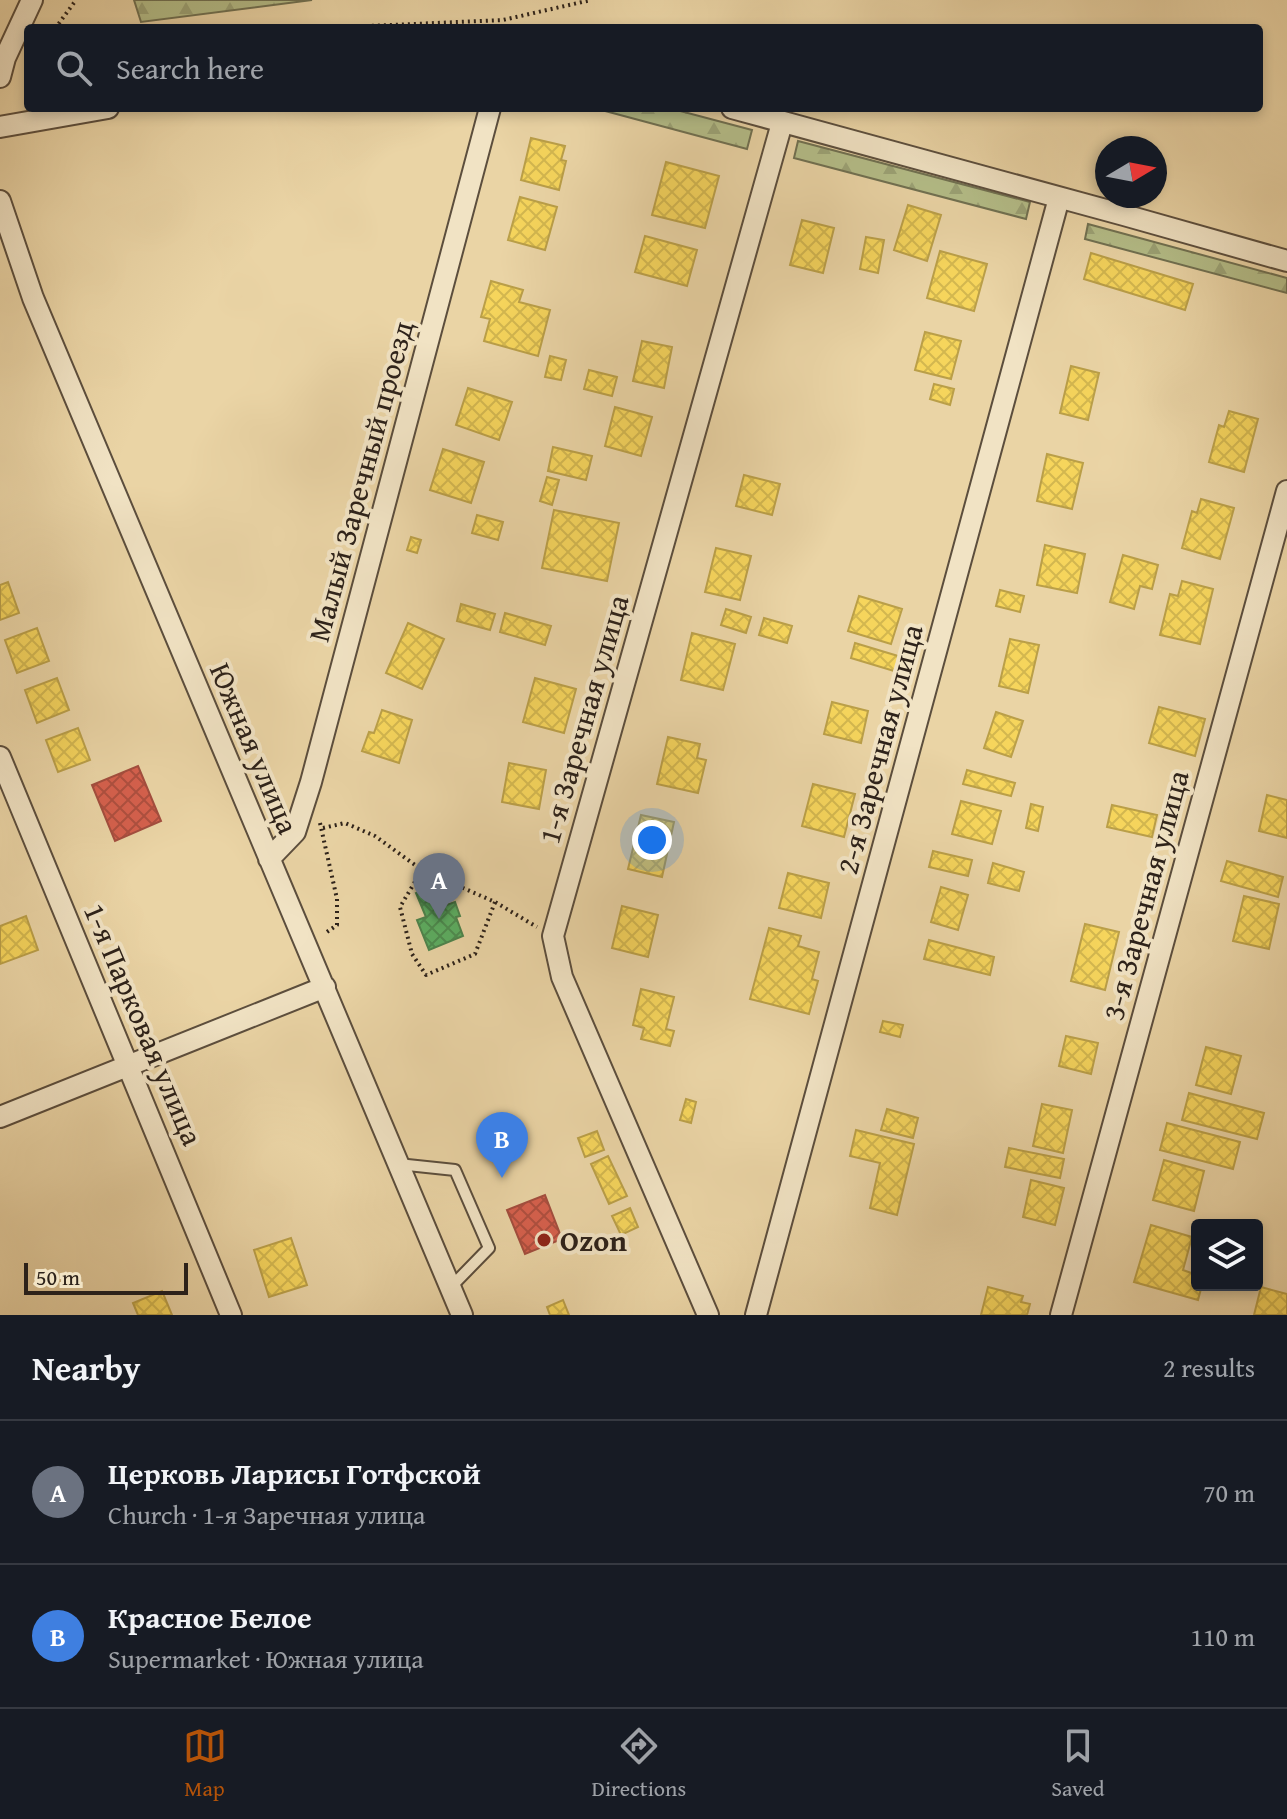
<!DOCTYPE html>
<html lang="en">
<head>
<meta charset="utf-8">
<style>
  body { margin:0; font-family:"Gentium Book Plus",serif; background:#20242c; color:#f1f3f6 }
  .controls { position:absolute; right:24px; bottom:24px; display:grid; overflow:hidden; border-radius:8px; box-shadow:0 4px 12px #0003 }
  .controls button { width:72px; height:72px; display:grid; place-items:center; padding:0; border:0; border-bottom:2px solid #363941; background:#171b24; color:#f1f3f6; font:40px sans-serif }
  .compass { position:absolute; left:1095px; top:136px; width:72px; height:72px; border-radius:50%; background:#171b24; box-shadow:0 4px 12px #0003; rotate:80deg }
  .scale { position:absolute; left:24px; bottom:20px; width:164px; box-sizing:border-box; padding-left:8px; border:4px solid #2d221a; border-top:0; font-size:22px; line-height:28px; white-space:nowrap; color:#2d221a; -webkit-text-stroke:6px #f1e3c4; paint-order:stroke }
  .you { position:absolute; left:652px; top:840px; width:28px; height:28px; margin:-20px; border:6px solid #fff; border-radius:50%; background:#1a73e8; box-shadow:0 0 0 12px #1a73e833 }
  .badge { display:grid; place-items:center; width:52px; height:52px; border-radius:50%; background:#b45309; color:#fff; font-size:26px; font-weight:700 }
  .pin { position:absolute; translate:-50% -66px; filter:drop-shadow(0 2px 4px #0008) }
  .pin::after { content:''; position:absolute; top:42px; width:28px; height:24px; background:inherit; clip-path:polygon(0 0,100% 0,50% 100%) }
  .list { margin:0; padding:0; list-style:none }
  h2 { display:flex; justify-content:space-between; align-items:center; height:104px; margin:0; padding:0 32px; font-size:34px }
  h2 small { font-size:26px; font-weight:400; color:#9ea1a6 }
  .list li { display:grid; grid-template-columns:52px 1fr auto; gap:24px; align-items:center; box-sizing:border-box; height:144px; padding:0 32px; border-top:2px solid #363941 }
  .list b { display:block; font-size:30px; white-space:nowrap }
  .list p { margin:0; font-size:26px; white-space:nowrap; color:#9ea1a6 }
  .list em { font-size:26px; font-style:normal; color:#9ea1a6 }
  .icon { flex:none; width:44px; height:44px; fill:none; stroke:currentColor; stroke-width:2; stroke-linecap:round; stroke-linejoin:round }
  .map { position:relative; flex:none; width:1287px; height:1315px; overflow:hidden }
  .search { position:absolute; background:#171b24; box-shadow:0 4px 12px #0003; left:24px; right:24px; top:24px; height:88px; display:flex; align-items:center; gap:20px; box-sizing:border-box; padding:0 28px; border-radius:8px; color:#9ea1a6; font-size:30px }
  .sheet { height:392px; background:#171b24 }
  nav { display:flex; justify-content:space-around; align-items:center; box-sizing:border-box; height:112px; border-top:2px solid #363941; background:#171b24; font-size:22px; color:#9ea1a6 }
  nav a { display:grid; justify-items:center; gap:4px }
  nav .on { color:#b45309 }
  .map>svg:first-child { display:block }
</style>
</head>
<body>
<div class="map">
<svg width="1287" height="1315" viewBox="0 0 1287 1315">
  <defs>
    <pattern id="forest-firs" width="22" height="20" patternUnits="userSpaceOnUse" patternTransform="scale(2)"><rect width="22" height="20" fill="#b4bd88"/><path d="M5 1l3.5 6h-7zM16 11l3.5 6h-7z" fill="#9ba275"/></pattern>
    <pattern id="homes-cross-hatch" width="8" height="8" patternUnits="userSpaceOnUse" patternTransform="scale(2)"><rect width="8" height="8" fill="#f6d55c"/><path d="M0 0l8 8M0 8l8-8" fill="none" stroke="#d3b74f"/></pattern>
    <pattern id="shops-cross-hatch" width="8" height="8" patternUnits="userSpaceOnUse" patternTransform="scale(2)"><rect width="8" height="8" fill="#d6604d"/><path d="M0 0l8 8M0 8l8-8" fill="none" stroke="#ae4f3f"/></pattern>
    <pattern id="public-cross-hatch" width="8" height="8" patternUnits="userSpaceOnUse" patternTransform="scale(2)"><rect width="8" height="8" fill="#5aae61"/><path d="M0 0l8 8M0 8l8-8" fill="none" stroke="#4b8d4f"/></pattern>
  </defs>
  <rect width="100%" height="100%" fill="#ead4a5"/>
  <filter id="stains"><feTurbulence type="fractalNoise" baseFrequency=".0025" numOctaves="4"/><feColorMatrix values="0 0 0 0 .2 0 0 0 0 .09 0 0 0 0 .02 0 0 0 .5 -.17"/></filter>
  <radialGradient id="worn" r=".72"><stop offset=".6" stop-color="#630" stop-opacity="0"/><stop offset="1" stop-color="#630" stop-opacity=".3"/></radialGradient>
  <!-- forest -->
  <path fill="url(#forest-firs)" stroke="#707051" stroke-width="2" d="M134,0h178l-171,22z
    M594,108h75l83,22 -5,19z
    M798,141l232,61 -4,17 -232,-61z
    M1088,224l199,54v15l-202,-54z"/>
  <!-- homes -->
  <path fill="url(#homes-cross-hatch)" stroke="#ba9f48" stroke-width="2" d="M531,138l34,8 -4,14 5,1 -7,29 -38,-10z
    M666,162l53,14 -14,52 -53,-13z
    M520,197l37,10 -12,43 -37,-10z
    M908,205l33,10 -14,46 -33,-11z
    M802,220l32,8 -11,45 -33,-8z
    M645,236l52,14 -10,36 -52,-14z
    M866,237l18,3 -6,33 -18,-4z
    M940,251l47,13 -13,47 -47,-13z
    M1091,253l102,31 -8,26 -101,-31z
    M491,281l32,9 -4,12 31,8 -12,46 -54,-15 6,-22 -9,-2z
    M925,332l36,9 -10,38 -36,-9z
    M642,341l30,6 -8,41 -31,-7z
    M550,356l16,4 -5,20 -16,-3z
    M1071,366l28,7 -11,47 -28,-7z
    M589,370l28,7 -5,19 -28,-7z
    M934,384l20,5 -4,16 -20,-6z
    M468,388l44,14 -13,38 -43,-15z
    M615,407l37,10 -11,39 -36,-10z
    M1229,411l29,8 -14,53 -35,-10 10,-37 5,2z
    M553,447l39,9 -6,24 -38,-9z
    M443,449l41,13 -13,41 -41,-13z
    M1047,454l36,9 -11,46 -35,-8z
    M744,475l36,9 -8,31 -36,-9z
    M547,477l12,3 -7,25 -12,-4z
    M1201,499l33,9 -14,51 -38,-11 10,-37 5,2z
    M554,510l65,13 -12,58 -65,-13z
    M477,515l26,7 -5,18 -26,-7z
    M411,537l10,3 -4,13 -10,-3z
    M1045,545l40,9 -8,39 -40,-8z
    M716,548l35,8 -11,44 -35,-8z
    M1123,555l35,10 -6,24 -12,-3 -6,23 -24,-7z
    M1182,581l31,8 -13,55 -40,-9 10,-41 8,2z
    M8,582l11,31 -19,7v-35z
    M1000,590l24,6 -4,16 -24,-6z
    M859,596l43,13 -11,35 -43,-13z
    M461,604l34,10 -5,16 -33,-9z
    M726,609l25,8 -5,16 -25,-8z
    M505,613l46,13 -6,19 -45,-13z
    M764,618l28,8 -5,17 -28,-8z
    M408,623l36,16 -22,50 -36,-16z
    M37,628l12,33 -32,12 -12,-33z
    M692,633l43,11 -12,46 -42,-10z
    M1010,639l29,6 -11,48 -29,-7z
    M855,643l53,16 -4,15 -53,-16z
    M57,678l12,32 -32,13 -12,-33z
    M535,678l41,11 -12,44 -41,-11z
    M832,702l36,9 -7,32 -37,-9z
    M1159,707l46,12 -10,37 -46,-13z
    M382,710l30,10 -13,43 -37,-12 7,-19 5,1z
    M996,712l27,9 -12,36 -27,-9z
    M78,728l12,32 -32,12 -12,-32z
    M668,737l32,7 -3,14 9,2 -8,33 -41,-9z
    M509,763l37,7 -7,39 -37,-7z
    M967,770l48,13 -4,13 -48,-12z
    M813,784l42,10 -11,43 -42,-11z
    M1267,795l20,5v38l-28,-7z
    M961,801l40,10 -9,33 -40,-10z
    M1031,804l12,3 -5,24 -12,-3z
    M1112,805l45,10 -5,22 -45,-10z
    M641,815l33,7 -12,55 -34,-8z
    M933,851l39,9 -4,16 -39,-9z
    M1227,861l56,16 -5,20 -57,-16z
    M993,863l31,9 -5,19 -31,-8z
    M788,873l41,10 -8,35 -42,-10z
    M941,887l27,8 -10,35 -27,-8z
    M1244,896l35,8 -10,45 -36,-8z
    M622,906l36,9 -10,42 -36,-9z
    M26,916l12,34 -38,14v-38z
    M1085,924l34,8 -14,58 -34,-9z
    M769,928l32,8 -3,10 21,6 -7,27 6,2 -9,33 -59,-15z
    M929,940l65,17 -4,18 -66,-16z
    M641,989l33,8 -8,32 8,2 -4,15 -29,-7 3,-11 -11,-3z
    M883,1021l20,4 -3,12 -20,-5z
    M1066,1036l32,7 -7,31 -32,-8z
    M1206,1047l35,9 -10,38 -35,-9z
    M1189,1093l75,20 -7,26 -75,-19z
    M686,1099l10,3 -5,21 -11,-3z
    M1042,1104l30,6 -9,43 -30,-7z
    M887,1109l31,9 -5,20 -32,-8z
    M1167,1123l73,19 -7,27 -73,-19z
    M856,1130l58,14 -17,71 -27,-7 10,-45 -30,-7z
    M597,1131l7,19 -19,7 -7,-19z
    M1009,1148l55,11 -4,19 -55,-11z
    M608,1156l19,40 -18,8 -18,-40z
    M1164,1160l40,11 -10,40 -41,-11z
    M1031,1180l33,8 -9,37 -32,-8z
    M630,1208l8,19 -17,8 -9,-19z
    M1151,1225l41,12 -9,33 14,5v10h5l-4,15 -64,-18z
    M291,1238l16,47 -38,12 -15,-47z
    M988,1287l35,9 -2,6 9,2 -3,11h-46z
    M1261,1287l26,7v21h-33z
    M162,1291l10,24h-34l-5,-12z
    M563,1300l6,15h-19l-3,-8z"/>
  <!-- shops -->
  <path fill="url(#shops-cross-hatch)" stroke="#a34d3e" stroke-width="2" d="M138,766l23,55 -46,20 -23,-56z
    M545,1195l17,44 -37,15 -18,-44z"/>
  <!-- public -->
  <path fill="url(#public-cross-hatch)" stroke="#4c844c" stroke-width="2" d="M430,888l8,20 17,-6 5,14 -4,1 7,19 -34,14 -12,-30 9,-3 -10,-24z"/>
  <g fill="none" stroke-linecap="round" stroke-linejoin="round">
    <!-- lane casing -->
    <g stroke="#5c4e3d" stroke-width="14">
      <path id="lane" d="M1124,215l3,-19
        M398,1164l57,6 34,78 -39,40"/>
    </g>
    <!-- street casing -->
    <g stroke="#5c4e3d" stroke-width="24">
      <path id="street" d="M0,77l5,-19 27,-58
        M732,108l392,107 163,46
        M0,127l108,-19
        M0,201l33,97 429,1017
        M0,757l231,558
        M269,859l26,-27 16,-50 179,-674
        M0,1117l325,-130
        M708,1315l-146,-338 -9,-41 229,-813
        M756,1315l303,-1117
        M1061,1315l226,-824"/>
    </g>
    <!-- path -->
    <path stroke="#2d221a" stroke-width="4" stroke-dasharray="2 4" stroke-linecap="butt" d="M66,28l-9,-2 19,-26
      M324,28l179,-8 88,-20
      M320,823l17,76v26l-13,9
      M323,828l22,-5 30,13 47,34
      M495,902l-20,52 -49,21 -14,-21 -12,-47 22,-37 73,32 42,25"/>
    <!-- lane -->
    <use href="#lane" stroke="#f1e3c4" stroke-width="10"/>
    <!-- street -->
    <use href="#street" stroke="#f1e3c4" stroke-width="20"/>
  </g>
  <!-- markers -->
  <circle fill="#8f2418" stroke="#f1e3c4" stroke-width="3" cx="544" cy="1240" r="8"/>
  <g text-anchor="middle" dominant-baseline="central" stroke-width="8" stroke-linejoin="round" paint-order="stroke">
    <!-- street labels -->
    <g font-size="30" fill="#2d221a" stroke="#f1e3c4">
      <text transform="translate(360 481) rotate(-75)">Малый Заречный проезд</text>
      <text transform="translate(583 719) rotate(-74)">1-я Заречная улица</text>
      <text transform="translate(255 748) rotate(67)">Южная улица</text>
      <text transform="translate(879 749) rotate(-75)">2-я Заречная улица</text>
      <text transform="translate(1145 895) rotate(-75)">3-я Заречная улица</text>
      <text transform="translate(144 1024) rotate(67)">1-я Парковая улица</text>
    </g>
    <!-- poi labels -->
    <g font-size="30" font-weight="bold" fill="#2d221a" stroke="#f1e3c4" text-anchor="start">
      <text x="560" y="1240">Ozon</text>
    </g>
  </g>
  <rect width="100%" height="100%" filter="url(#stains)"/>
  <rect width="100%" height="100%" fill="url(#worn)"/>
</svg>
<div class="controls">
<button><svg class="icon" aria-label="layers" viewBox="0 0 24 24"><path d="M12 4l9 5-9 5-9-5zM3 14l9 5 9-5"/></svg></button>
</div>
<svg class="compass" viewBox="-18 -18 36 36"><path d="M0-13l5 13h-10z" fill="#e53935"/><path d="M0 13l5-13h-10z" fill="#9ea1a6"/></svg>
<div class="scale">50 m</div>
<div class="you"></div>
<div class="pin badge" style="left:439px;top:919px;background:#6b7280">A</div>
<div class="pin badge" style="left:502px;top:1178px;background:#3f7fe0">B</div>
<div class="search"><svg class="icon" aria-label="search" viewBox="0 0 24 24"><circle cx="10" cy="10" r="6"/><path d="M15 15l6 6"/></svg>Search here</div>
</div>
<section class="sheet">
<h2>Nearby<small>2 results</small></h2>
<ul class="list">
<li><span class="badge" style="background:#6b7280">A</span><div><b>Церковь Ларисы Готфской</b><p>Church · 1-я Заречная улица</p></div><em>70 m</em></li>
<li><span class="badge" style="background:#3f7fe0">B</span><div><b>Красное Белое</b><p>Supermarket · Южная улица</p></div><em>110 m</em></li>
</ul>
</section>
<nav>
<a class="on"><svg class="icon" aria-label="map" viewBox="0 0 24 24"><path d="M3 6l6-2 6 2 6-2v14l-6 2-6-2-6 2zM9 4v14M15 6v14"/></svg>Map</a>
<a><svg class="icon" aria-label="directions" viewBox="0 0 24 24"><path d="M12 3l9 9-9 9-9-9zM9 14v-3h6M13 9l2 2-2 2"/></svg>Directions</a>
<a><svg class="icon" aria-label="saved" viewBox="0 0 24 24"><path d="M7 4h10v16l-5-4-5 4z"/></svg>Saved</a>
</nav>
</body>
</html>
